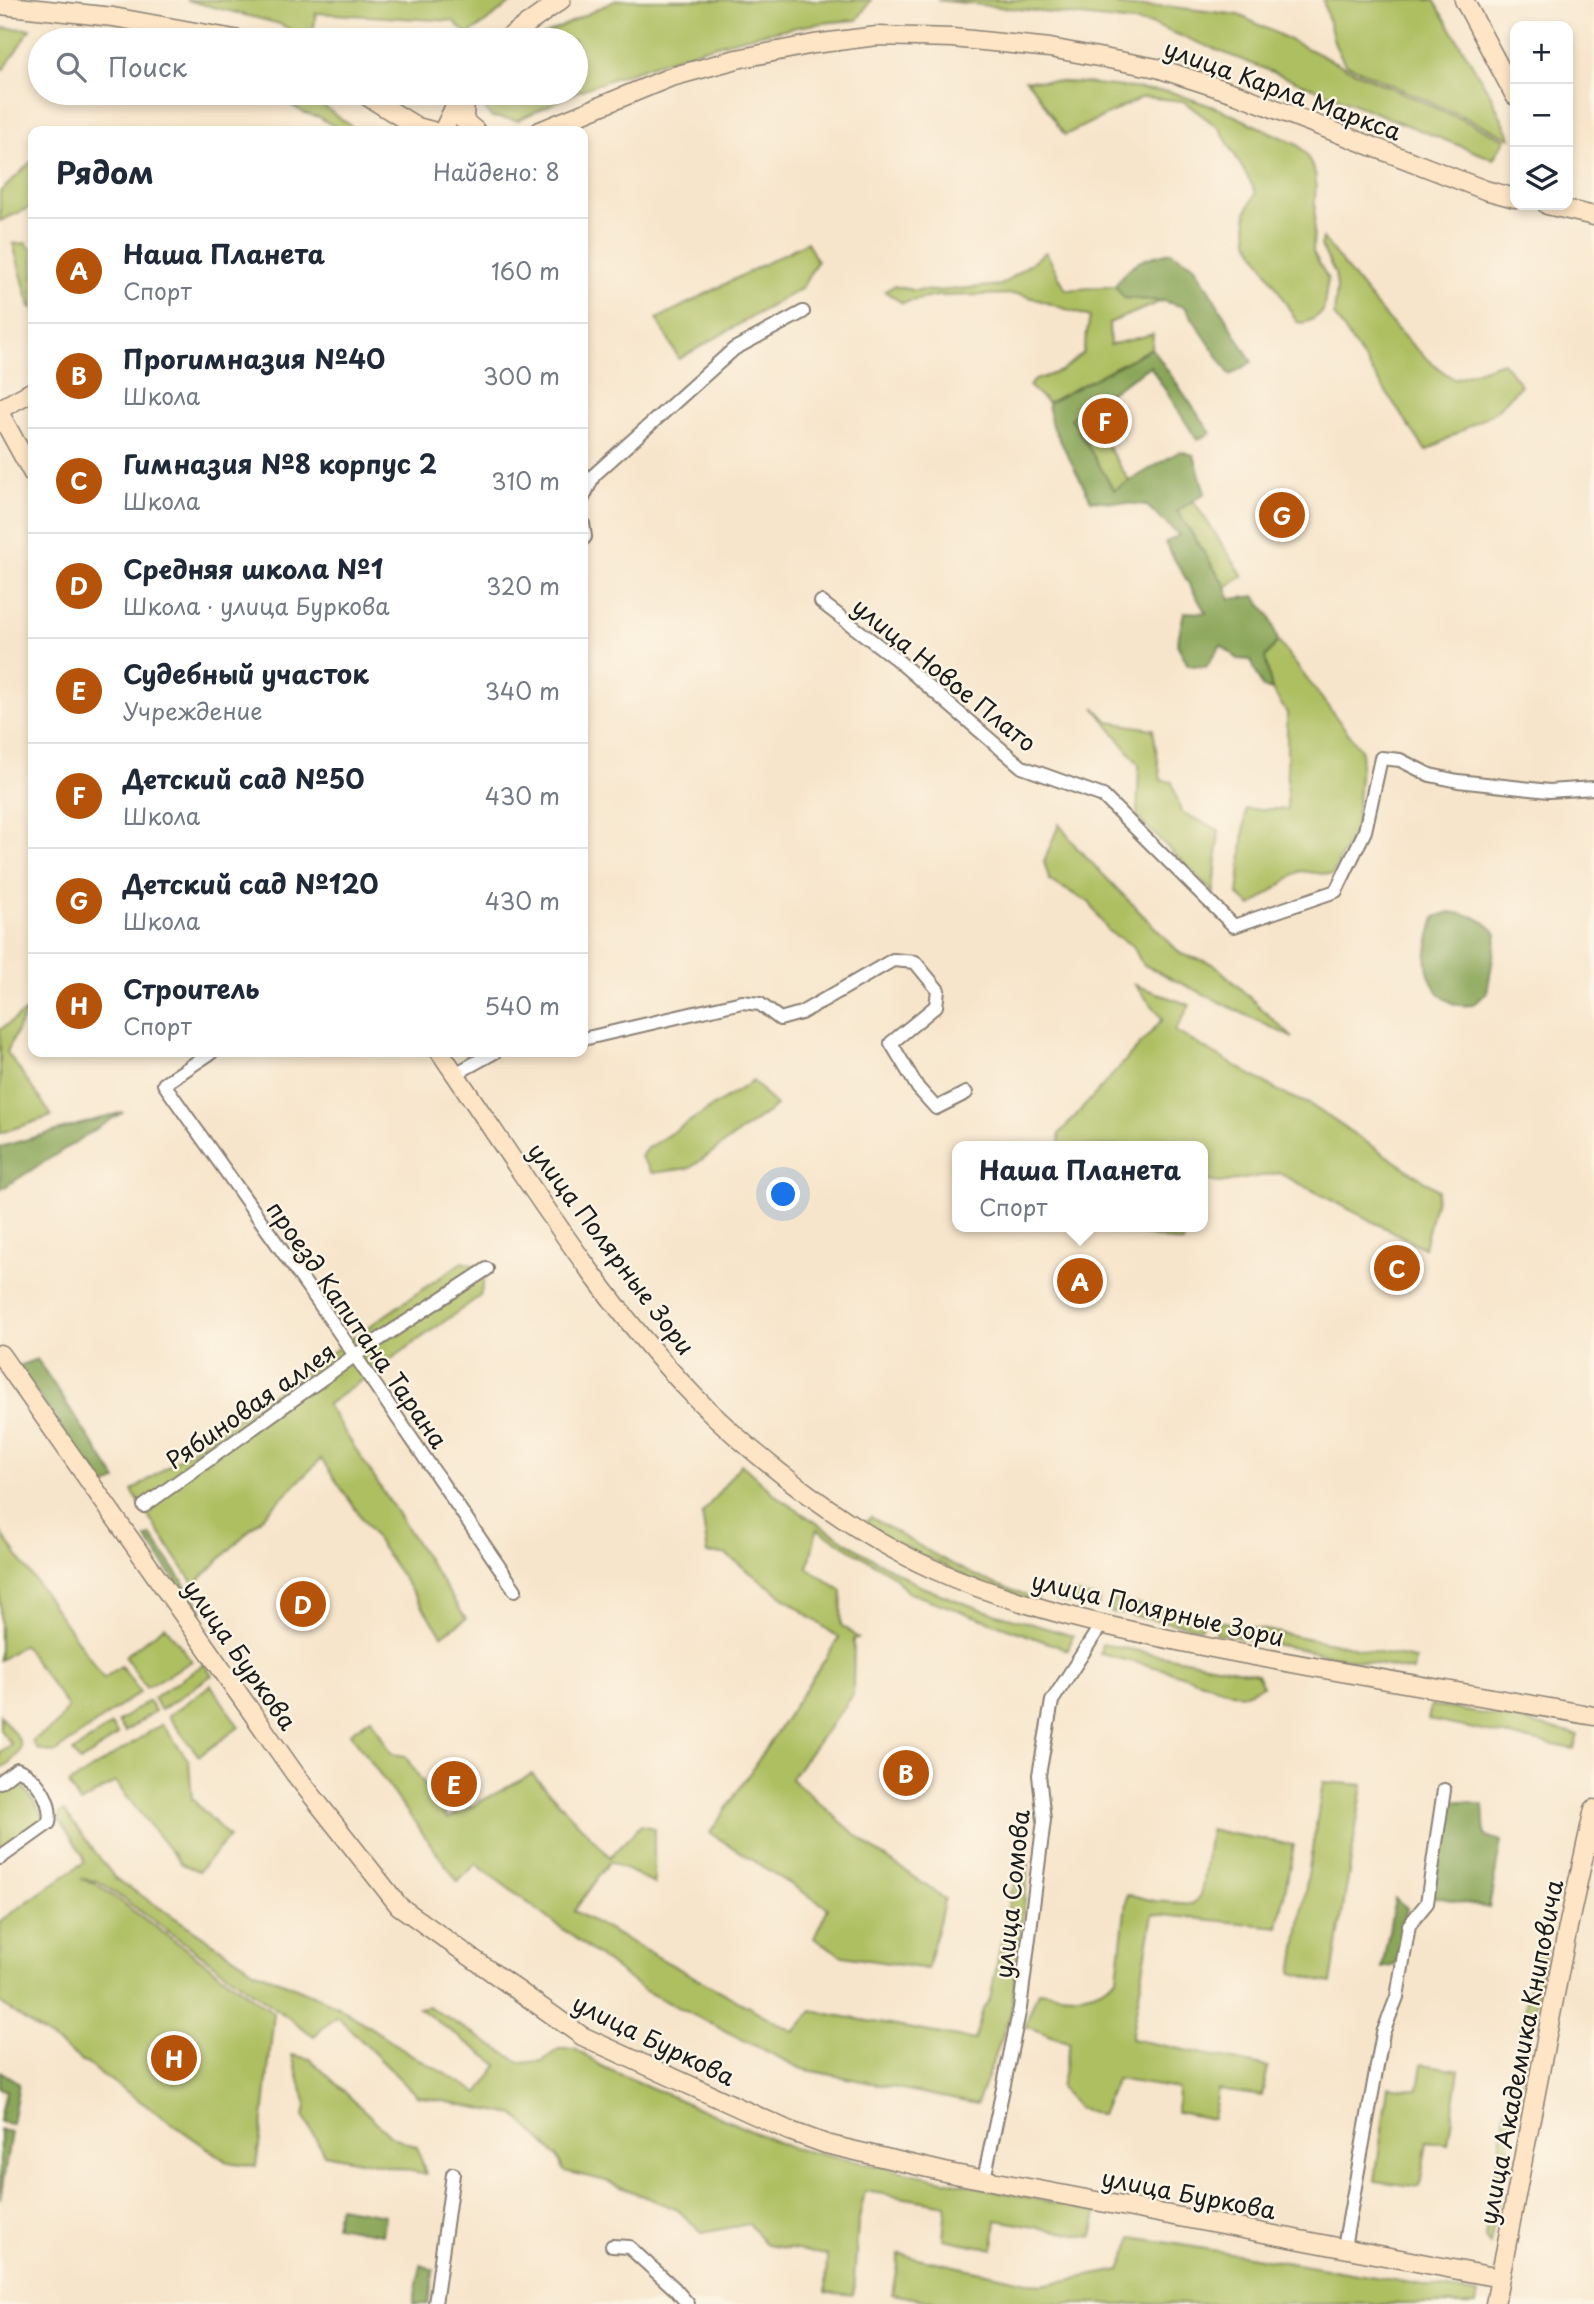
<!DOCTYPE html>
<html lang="ru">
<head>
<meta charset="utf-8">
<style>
  body { margin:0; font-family:"Playpen Sans",sans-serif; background:#f6f6f7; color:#1f2937 }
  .controls { position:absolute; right:21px; top:21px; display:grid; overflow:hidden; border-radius:14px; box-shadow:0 4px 10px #0003 }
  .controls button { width:63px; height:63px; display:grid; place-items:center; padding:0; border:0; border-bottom:2px solid #e0e1e3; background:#fff; color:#1f2937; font:35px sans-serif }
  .you { position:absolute; left:784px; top:1195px; width:24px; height:24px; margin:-18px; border:5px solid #fff; border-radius:50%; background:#1a73e8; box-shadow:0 0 0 10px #1a73e833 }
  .badge { display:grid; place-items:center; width:46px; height:46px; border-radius:50%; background:#b45309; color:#fff; font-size:23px; font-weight:700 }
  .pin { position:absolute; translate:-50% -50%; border:4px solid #fff; box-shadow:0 2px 7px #0006 }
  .popup { position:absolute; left:952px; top:1141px; width:256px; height:91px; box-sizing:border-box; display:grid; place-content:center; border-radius:14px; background:#fff; filter:drop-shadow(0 2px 5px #0005); font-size:23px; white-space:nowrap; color:#747a83 }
  .popup b { font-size:26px; color:#1f2937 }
  .popup::after { content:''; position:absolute; left:50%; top:100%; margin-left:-14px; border:14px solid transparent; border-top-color:#fff }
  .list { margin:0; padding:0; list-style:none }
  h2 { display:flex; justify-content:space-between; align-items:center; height:91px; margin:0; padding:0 28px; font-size:30px }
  h2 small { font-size:23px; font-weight:400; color:#747a83 }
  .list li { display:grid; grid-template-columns:46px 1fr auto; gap:21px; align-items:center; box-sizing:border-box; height:105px; padding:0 28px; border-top:2px solid #e0e1e3 }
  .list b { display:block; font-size:26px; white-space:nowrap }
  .list p { margin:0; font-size:23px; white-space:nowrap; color:#747a83 }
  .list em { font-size:23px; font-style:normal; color:#747a83 }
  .icon { flex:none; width:38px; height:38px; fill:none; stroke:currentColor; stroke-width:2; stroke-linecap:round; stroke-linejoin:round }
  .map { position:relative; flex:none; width:1594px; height:2304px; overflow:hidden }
  .search { position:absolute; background:#fff; box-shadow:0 4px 10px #0003; left:28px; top:28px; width:560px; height:77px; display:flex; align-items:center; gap:18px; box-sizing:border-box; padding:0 24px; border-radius:38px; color:#747a83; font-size:26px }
  .panel { position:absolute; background:#fff; box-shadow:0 4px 10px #0003; left:28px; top:126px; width:560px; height:931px; border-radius:14px }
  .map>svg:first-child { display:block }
</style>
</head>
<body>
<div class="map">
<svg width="1594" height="2304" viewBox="0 0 1594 2304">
  <rect width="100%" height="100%" fill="#fcf5e5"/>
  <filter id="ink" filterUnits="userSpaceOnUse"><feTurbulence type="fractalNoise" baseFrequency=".0143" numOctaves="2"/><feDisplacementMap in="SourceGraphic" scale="14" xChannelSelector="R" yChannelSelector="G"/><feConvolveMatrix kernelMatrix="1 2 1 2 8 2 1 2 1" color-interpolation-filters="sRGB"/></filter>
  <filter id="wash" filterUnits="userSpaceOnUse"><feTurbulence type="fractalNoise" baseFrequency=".00686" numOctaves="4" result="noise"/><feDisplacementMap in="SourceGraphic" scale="28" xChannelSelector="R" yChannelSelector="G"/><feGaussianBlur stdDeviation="1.57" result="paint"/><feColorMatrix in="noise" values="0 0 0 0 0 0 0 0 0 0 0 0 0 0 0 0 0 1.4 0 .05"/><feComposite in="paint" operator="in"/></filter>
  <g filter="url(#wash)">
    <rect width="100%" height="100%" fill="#f7e5cb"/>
    <!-- green -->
    <path fill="#aebf62" stroke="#656e3f" stroke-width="2" d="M186,0h329l-47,35 -15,-14 -137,-8 -4,27h-3l-29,-16z
      M616,0h255l-14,20c-97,6 -191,39 -281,72v-52h-42z
      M937,0h175l5,5 14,2 34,-1 74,9 108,53 159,71 -13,20 -342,-135z
      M1323,0h111l57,96 20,42 -166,-74 -10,-19z
      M0,28l30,1 -25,39 -5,2z
      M1026,80l59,3 86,9 51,18 76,35 9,10 9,21 -3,76 15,27 -5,33c-7,5 -16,13 -26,10l-49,-82 -2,-28 10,-20 -36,-63 -37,-28 -40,-4 -78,38c-15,-18 -22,-38 -39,-55z
      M273,93h32l53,38h-17l-22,-14 -15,-4z
      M483,93h92l-57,27 -27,-3 -11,-15z
      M33,160v46l-33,15v-29z
      M1323,238c35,45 83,111 131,141l49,-17 18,23 -25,26 -70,40 -92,-136 3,-28 -2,-14 -14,-27z
      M807,242l10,19 -15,27 -123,71 -22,-40z
      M26,243l7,9v56l-3,-1 -17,-63z
      M1046,252l20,38 49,-4 9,12 38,3 -53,22 1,22 43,-11 -1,14 -104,55 -19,-17 6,-6 26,-9 22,-18 7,-36 -70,-23 -83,2 -35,7 -17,-12 9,-5 18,4 25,1 64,-6z
      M1084,409l46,73 -16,9 -44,-73z
      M1193,500l50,76 -17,11 -49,-76z
      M1278,641l84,110 -6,76 -24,48 -32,-4 -49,35 -13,-11 8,-86h41v-96l-15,-23 -7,-33z
      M1094,707l15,15 44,7 8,51 11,2 9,30 38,18 -5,63 -77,-76 2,-52z
      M1059,824l19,25 103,105 33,10 79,74 -151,-74 -9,-18 -25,-15 -19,-29 -39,-21 -6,-19z
      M1135,985l55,20 -15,26 111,64 23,9 129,86 -14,58 -145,-75 -60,10 -16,-3 -1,-34h-142l-1,-12 104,-115z
      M27,1010l-20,42 45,64 -52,17v-103z
      M753,1081l23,25 -86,62 -38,5 -11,-16 5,-8z
      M1130,1227h56l-3,16 -54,-12z
      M462,1262l25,7 -7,27 -153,109 139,214 -24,16 -121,-176 -127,126 -62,-94z
      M741,1464l39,35 82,53 60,35 55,21 96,28 -5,14 -161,-58 -13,-16 -77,-47 -9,39 34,23 -1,34 17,13 -4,1 -1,56 -62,83 78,68 76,53 -18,70 -84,-13 -29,-18 14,-30 -118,-75 129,-195 -114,-84h-17l-6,-40z
      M871,1517c51,31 109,67 167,81l-1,6 -24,-5 -151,-73z
      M0,1531l104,147 17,-12 19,26 -86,61 -17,-4 -5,-8 26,-18 10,-16 -45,-62 -23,15z
      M1058,1590l42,9 -2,9 -42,-8z
      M1113,1600l90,16 -2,12 -90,-16z
      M1218,1621l197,38 -2,12 -197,-38z
      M165,1626l27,35 -46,27 -21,-32z
      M1102,1644l155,30 6,12 -22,9 -78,-26 -63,-15z
      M204,1664l8,11 -51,35 -8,-12z
      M211,1685l28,42 -40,29 -31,-40z
      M148,1701l7,10 -30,21 -7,-10z
      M1431,1705l87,15 60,15 -4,14 -146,-29z
      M0,1715c21,28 33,31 0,55v-18l11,-8 -11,-14z
      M371,1718l21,36 13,2 43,63 84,-45 78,83 31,-32 13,3v56l-44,-23 -36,50 220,121 18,-21 163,29 8,-31 7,-10 21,-107 18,-29 -18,150 -34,91 -175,-35 -157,-78 -169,-127 -18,18 -108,-149z
      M162,1724l27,37 3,38 37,38 -30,34 -18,-7 -66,-82 -35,21 -11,-19z
      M111,1725l7,10 -38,27 -7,-10z
      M16,1775l28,42 -44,31v-62z
      M1323,1782l40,3 -32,198 -39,-10z
      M64,1811l51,67 139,92 82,35 81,53 62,35 19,-28 -79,-57 9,-2 93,57 21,-2 17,-12h16l26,17 190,82 306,64 -5,25 -96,-17 -3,29 -50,-10 3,-34 -81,-14 -7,33 -5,71 -27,-3 1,-37 -60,-10 -18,-21 -47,9 -24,-23 -72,-29 -42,-10 -7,-15 -42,-41 -98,-19 -80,-80 -23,20 -216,-155 -17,-2 14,4 179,130 -11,106 -7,47 -29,-4 -227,-159v-82l84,-59 -1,-7 -24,-36 1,-6z
      M1210,1830l84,15 -16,82 -125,-13 -22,125 137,28 -6,29 -44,-6 -5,29 -36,-7 1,-23 -62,-10 -15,36 -23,-7 -18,-21 10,-44 -45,-17 13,-35c33,4 52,11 79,-14l10,-83 28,7 37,3 9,-9z
      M1546,1950l-56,294 -5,-6 20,-126 31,-159z
      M292,2055l18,4 81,77 26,11 9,27 -102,-20 -20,-37 2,-12z
      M1422,2064l37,6 -11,74 -21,-3 -7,46 -45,-6 13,-95 30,4z
      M1133,2237l345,57 -2,10h-531l-53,-10 7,-40 142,31 79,-15z"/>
    <!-- forest -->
    <path fill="#8aa658" stroke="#53613a" stroke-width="2" d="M1171,252l23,13 58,97 -22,13 -45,-68 -23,-6 -38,-3 -9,-12c14,-25 31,-28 56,-34z
      M1152,348l59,85 -14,7 -47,-74 -79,52 43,72 66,-39 14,4 11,38 -28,18 49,76 4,12 25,-3 15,20 8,25 -13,16 7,33 -10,-3 -11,-27 -13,-1 -17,-14 -15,22 -18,-2 -11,-21 7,-32 22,1 -41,-70 14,-8 -33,-30 -55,-5 -40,-77 -3,-20z
      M1450,912c23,3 31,5 47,22l-10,59c-5,4 -11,11 -17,12 -24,4 -41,-19 -43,-40 -2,-16 4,-32 8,-48z
      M123,1112l-123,78v-43z
      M37,1359l80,121 -14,8 -85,-122z
      M151,1535l52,76 -5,3 -52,-76z
      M1451,1800l32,5 2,31 16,5 -12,67 -57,-12z
      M1395,1898l12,10 -11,57 -14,3z
      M0,2071l19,12 -7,41 -12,-2 6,-32 -6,-1z
      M0,2130l11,2 -11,68z
      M339,2207l46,8 -3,19 -47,-8z
      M421,2265l13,5 -6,34h-15z"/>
  </g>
  <g filter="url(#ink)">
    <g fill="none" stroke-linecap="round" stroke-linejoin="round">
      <!-- street casing -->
      <g stroke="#8a8074" stroke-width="16">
        <path id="street" d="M583,498l11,-23 140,-126 69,-37
          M583,524l2,13 -2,2
          M821,602l75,57 126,108 81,29 131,130 102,-35 29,-60 16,-73 19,2 30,15 28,6 91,10 45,-3
          M583,1039l159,-37 18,2 20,15 21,-6 92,-53 22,2 23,28 -2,16 -45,37 27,45 18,20 30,-15
          M212,1052l-48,32 155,219 196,287
          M455,1074l40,-22
          M144,1506l210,-150 133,-87
          M0,1782l17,-13c20,8 36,32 32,54l-49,35
          M984,2179l36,-171 24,-188 -5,-45 13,-74 49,-76
          M612,2246l17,1 45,41 14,16
          M1344,2247l39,-214 14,-36 12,-72 18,-22 17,-113
          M435,2304l18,-130"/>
      </g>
      <!-- secondary casing -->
      <g stroke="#8a8074" stroke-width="21">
        <path id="secondary" d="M1464,0l51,96
          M0,5l113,12 127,23
          M505,40l56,-40
          M362,93l55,34 15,4
          M465,93l-1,28 12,10
          M443,131l18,-38
          M540,131l131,-54 66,-18 77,-15 63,-8 76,2 97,10 107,20 80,26 248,96 30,8
          M1547,205l47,11
          M0,409l33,-18
          M0,414l33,60
          M440,1052c81,117 156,243 255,345 64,65 157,136 240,173 88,39 183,59 277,78 127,25 255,45 382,68
          M0,1354l295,420 104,132 183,130 208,95 36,13 123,29 551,105
          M1495,2304l73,-377 26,-118"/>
      </g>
      <!-- street -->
      <use href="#street" stroke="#fff" stroke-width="12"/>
      <!-- secondary -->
      <use href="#secondary" stroke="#fde5c5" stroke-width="18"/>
    </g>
  </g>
  <g text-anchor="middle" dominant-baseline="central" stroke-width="5" stroke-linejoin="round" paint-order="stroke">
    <!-- street labels -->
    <g font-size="24" fill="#1c1c1c" stroke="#fcf5e5">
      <text transform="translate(1283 89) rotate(20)">улица Карла Маркса</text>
      <text transform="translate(945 674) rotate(39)">улица Новое Плато</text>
      <text transform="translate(612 1248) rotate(53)">улица Полярные Зори</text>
      <text transform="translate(358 1324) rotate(55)">проезд Капитана Тарана</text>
      <text transform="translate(250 1405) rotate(-35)">Рябиновая аллея</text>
      <text transform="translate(1158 1608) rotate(13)">улица Полярные Зори</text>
      <text transform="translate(241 1654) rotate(55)">улица Буркова</text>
      <text transform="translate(1011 1894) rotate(-84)">улица Сомова</text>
      <text transform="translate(654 2039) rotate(26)">улица Буркова</text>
      <text transform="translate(1520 2052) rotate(-79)">улица Академика Книповича</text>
      <text transform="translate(1189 2193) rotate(11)">улица Буркова</text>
    </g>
  </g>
</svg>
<div class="controls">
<button>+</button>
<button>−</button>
<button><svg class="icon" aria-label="layers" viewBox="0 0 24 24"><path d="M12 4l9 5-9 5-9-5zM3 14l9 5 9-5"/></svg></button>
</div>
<div class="you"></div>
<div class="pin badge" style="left:1080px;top:1281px">A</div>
<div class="popup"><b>Наша Планета</b>Спорт</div>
<div class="pin badge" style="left:906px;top:1773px">B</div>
<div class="pin badge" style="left:1397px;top:1268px">C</div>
<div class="pin badge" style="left:303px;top:1604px">D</div>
<div class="pin badge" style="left:454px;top:1784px">E</div>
<div class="pin badge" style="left:1105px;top:421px">F</div>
<div class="pin badge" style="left:1282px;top:515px">G</div>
<div class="pin badge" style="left:174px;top:2058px">H</div>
<div class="search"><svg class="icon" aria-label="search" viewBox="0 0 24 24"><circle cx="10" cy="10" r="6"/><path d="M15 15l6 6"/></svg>Поиск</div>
<section class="panel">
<h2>Рядом<small>Найдено: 8</small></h2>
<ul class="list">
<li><span class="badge">A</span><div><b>Наша Планета</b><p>Спорт</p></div><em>160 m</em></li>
<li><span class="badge">B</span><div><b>Прогимназия №40</b><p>Школа</p></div><em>300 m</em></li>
<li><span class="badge">C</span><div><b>Гимназия №8 корпус 2</b><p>Школа</p></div><em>310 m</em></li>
<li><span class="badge">D</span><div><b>Средняя школа №1</b><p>Школа · улица Буркова</p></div><em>320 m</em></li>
<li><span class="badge">E</span><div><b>Судебный участок</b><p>Учреждение</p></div><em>340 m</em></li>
<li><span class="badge">F</span><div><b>Детский сад №50</b><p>Школа</p></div><em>430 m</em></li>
<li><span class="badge">G</span><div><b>Детский сад №120</b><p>Школа</p></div><em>430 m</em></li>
<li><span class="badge">H</span><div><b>Строитель</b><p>Спорт</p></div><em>540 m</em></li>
</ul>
</section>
</div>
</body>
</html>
